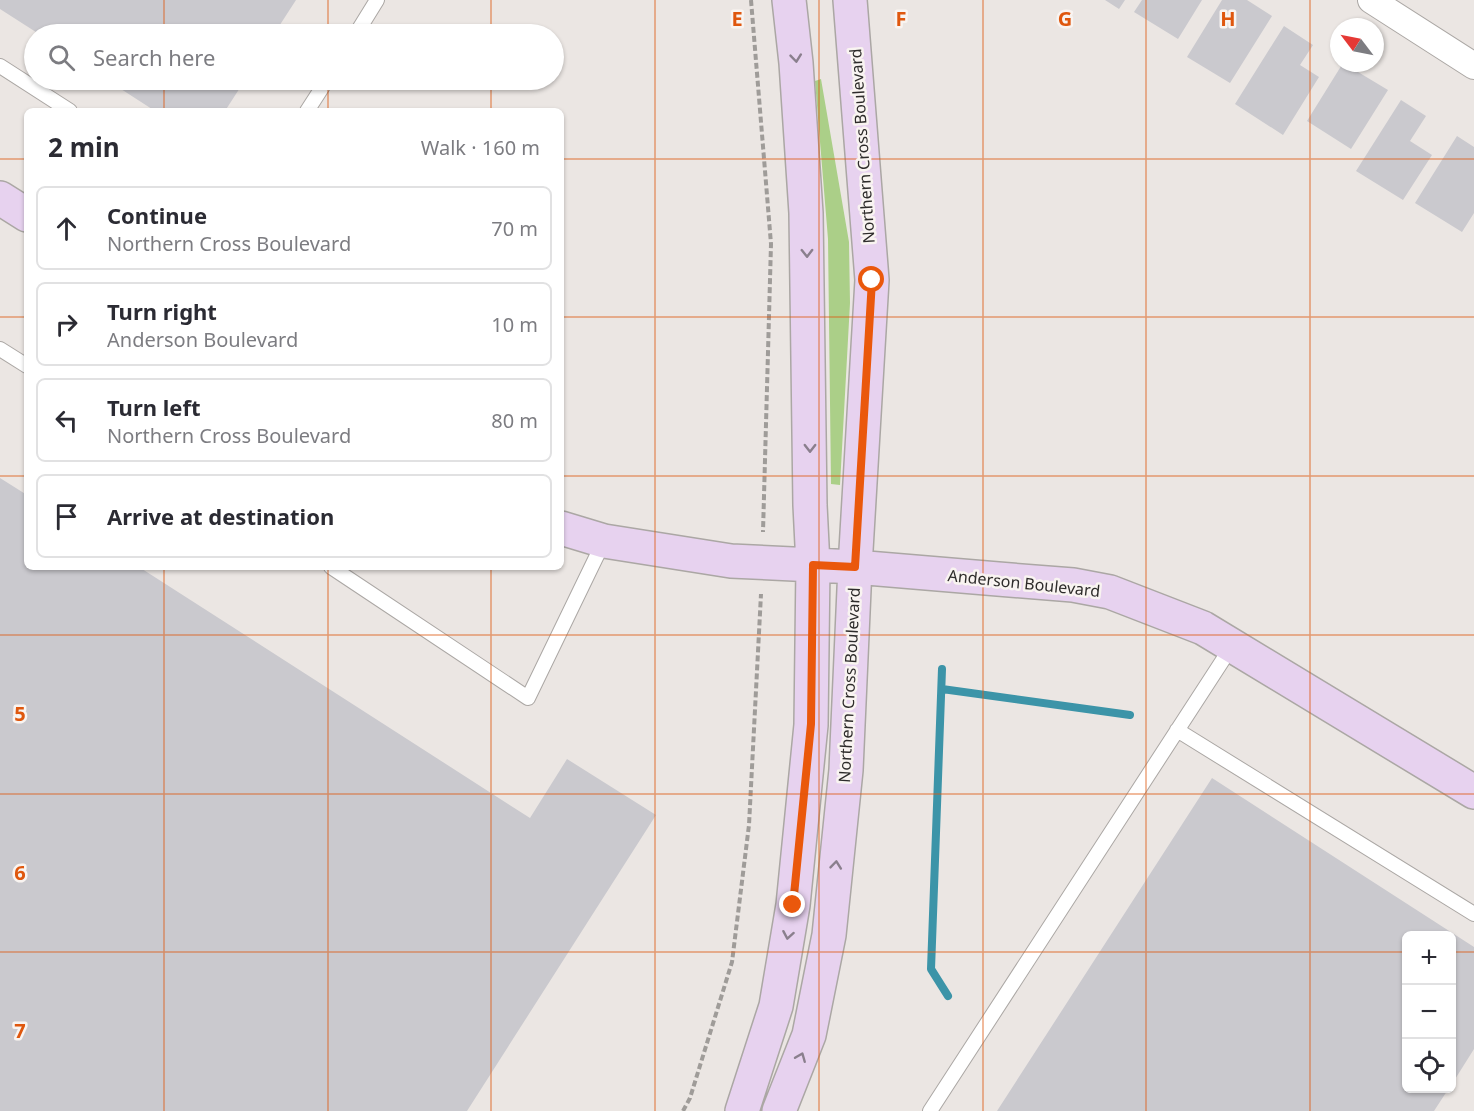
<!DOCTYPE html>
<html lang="en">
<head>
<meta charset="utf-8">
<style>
  body { margin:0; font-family:"Noto Sans",sans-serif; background:#f7f7f7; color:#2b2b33 }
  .controls { position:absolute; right:18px; bottom:18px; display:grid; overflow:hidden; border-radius:9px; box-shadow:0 2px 4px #0004 }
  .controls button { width:54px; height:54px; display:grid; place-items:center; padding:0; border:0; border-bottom:2px solid #e1e1e2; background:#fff; color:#2b2b33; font:30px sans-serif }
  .compass { position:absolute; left:1330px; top:18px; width:54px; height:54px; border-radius:50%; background:#fff; box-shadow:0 2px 4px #0004; rotate:302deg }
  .stop { position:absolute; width:18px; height:18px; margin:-14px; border:4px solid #ea580c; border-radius:50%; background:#fff }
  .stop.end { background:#ea580c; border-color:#fff; box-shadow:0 2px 6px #0008 }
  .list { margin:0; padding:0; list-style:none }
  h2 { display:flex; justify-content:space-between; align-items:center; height:78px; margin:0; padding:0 24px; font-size:26px }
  h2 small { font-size:20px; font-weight:400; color:#7c7c81 }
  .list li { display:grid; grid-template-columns:39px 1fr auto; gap:18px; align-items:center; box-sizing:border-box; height:84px; margin:0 12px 12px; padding:0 12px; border:2px solid #e1e1e2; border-radius:9px }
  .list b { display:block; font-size:22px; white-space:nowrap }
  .list p { margin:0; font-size:20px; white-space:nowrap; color:#7c7c81 }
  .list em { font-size:20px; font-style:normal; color:#7c7c81 }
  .icon { flex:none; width:33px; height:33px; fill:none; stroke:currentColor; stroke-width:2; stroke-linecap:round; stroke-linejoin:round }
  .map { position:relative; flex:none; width:1474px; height:1111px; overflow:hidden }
  .search { position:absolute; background:#fff; box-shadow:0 2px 4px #0004; left:24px; top:24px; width:540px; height:66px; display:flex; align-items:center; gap:15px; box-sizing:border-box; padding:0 21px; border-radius:33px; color:#7c7c81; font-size:22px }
  .panel { position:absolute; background:#fff; box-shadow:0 2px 4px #0004; left:24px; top:108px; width:540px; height:462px; border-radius:9px }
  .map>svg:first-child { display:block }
</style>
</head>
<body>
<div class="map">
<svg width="1474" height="1111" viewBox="0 0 1474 1111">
  <rect width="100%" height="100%" fill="#ebe6e3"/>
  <!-- green -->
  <path fill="#abcf88" d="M821,79l28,163 1,61 -10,182 -9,-1 -3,-245 -13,-158z"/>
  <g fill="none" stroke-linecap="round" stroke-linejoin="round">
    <!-- stream -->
    <path stroke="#3c94a8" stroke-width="8" d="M942,669l-11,300 17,27
      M942,689l188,26"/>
  </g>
  <!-- building -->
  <path fill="#cac9ce" d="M0,0h296l-22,34h-235l-39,-25z
    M1105,0h20l-6,9z
    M1142,0h60l-24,39 -44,-27z
    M1222,0h25l25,16 -42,67 -43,-26z
    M1284,26l29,19 -13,20 19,12 -36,58 -48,-31z
    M1343,63l45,27 -37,59 -44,-28z
    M107,80h138l-20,31h-70z
    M1401,100l25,16 -16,25 22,14 -29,45 -47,-29z
    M1457,136l17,11v66l-12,19 -47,-29z
    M0,478l27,17v72h112l391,251 37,-59 89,56 -189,296h-467z
    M1212,778l262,169v102l-22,35v-148h-46v152h43l-15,23h-437z"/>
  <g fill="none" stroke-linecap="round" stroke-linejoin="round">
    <!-- lane casing -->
    <g stroke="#aba7a4" stroke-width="16">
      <path id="lane" d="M356,34l21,-34
        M0,66l70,45
        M307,111l20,-31
        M0,349l27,17
        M331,567l197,131 76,-157
        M1177,730l297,184
        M930,1111l302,-465"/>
    </g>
    <!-- street casing -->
    <g stroke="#aba7a4" stroke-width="28">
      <path id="street" d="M1371,0l103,66"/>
    </g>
    <!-- secondary casing -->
    <g stroke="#aba7a4" stroke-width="36">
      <path id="secondary" d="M0,198l27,17
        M561,528l43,13 127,20 124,6 143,12 75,6 37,7 93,36 271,164
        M742,1111l34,-105 17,-101 18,-180 2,-160 -3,-60 -4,-292 -10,-150 -7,-63
        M779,1111l30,-76 20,-100 17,-165 9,-203 17,-287 -22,-280"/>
    </g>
    <!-- path -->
    <path stroke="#9f9c99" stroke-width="4" stroke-dasharray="6 3" stroke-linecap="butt" d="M751,0l20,244 -8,288
      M683,1111l7,-13 42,-136 17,-137 12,-231"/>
    <!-- lane -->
    <use href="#lane" stroke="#fff" stroke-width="14"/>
    <!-- street -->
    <use href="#street" stroke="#fff" stroke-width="26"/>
    <!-- secondary -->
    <use href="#secondary" stroke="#e7d2ef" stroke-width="33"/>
  </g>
  <!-- one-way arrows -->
  <defs><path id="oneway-chevron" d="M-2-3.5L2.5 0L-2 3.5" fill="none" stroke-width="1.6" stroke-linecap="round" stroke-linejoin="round" transform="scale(1.5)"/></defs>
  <g stroke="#8a7f8d">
    <use href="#oneway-chevron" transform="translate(796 58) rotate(84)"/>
    <use href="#oneway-chevron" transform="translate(807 253) rotate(89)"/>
    <use href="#oneway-chevron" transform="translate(810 448) rotate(90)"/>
    <use href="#oneway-chevron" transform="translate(836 865) rotate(-84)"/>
    <use href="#oneway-chevron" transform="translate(788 935) rotate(100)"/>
    <use href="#oneway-chevron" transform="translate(801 1057) rotate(-68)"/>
  </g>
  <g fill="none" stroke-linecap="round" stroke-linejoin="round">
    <!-- route -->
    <path stroke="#ea580c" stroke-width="8" d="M793,905l18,-181 2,-159 42,2 17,-287"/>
  </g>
  <!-- grid -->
  <path fill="none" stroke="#df570e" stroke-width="1.5" stroke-opacity="0.55" d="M164,0v34M328,0v34M491,0v34M655,0v1111M819,0v1111M983,0v1111M1146,0v1111M1310,0v1111M164,80v31M328,80v31M491,80v31M0,159h27M561,159h913M0,317h27M561,317h913M0,476h27M561,476h913M164,567v544M328,567v544M491,567v544M0,635h1474M0,794h1474M0,952h1406M1452,952h22"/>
  <g text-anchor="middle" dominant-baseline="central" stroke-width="5" stroke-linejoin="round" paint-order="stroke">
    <!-- street labels -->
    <g font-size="16" fill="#2e2c2b" stroke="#f9f4f1">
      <text transform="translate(862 146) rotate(-94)">Northern Cross Boulevard</text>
      <text transform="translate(1024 583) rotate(6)">Anderson Boulevard</text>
      <text transform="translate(849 685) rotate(-87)">Northern Cross Boulevard</text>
    </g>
  </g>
  <g font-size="20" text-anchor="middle" font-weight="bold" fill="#df570e" stroke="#f9f4f1" stroke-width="5" stroke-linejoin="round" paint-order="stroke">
    <text x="737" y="26">E</text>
    <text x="901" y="26">F</text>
    <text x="1065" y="26">G</text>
    <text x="1228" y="26">H</text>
    <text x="20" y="721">5</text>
    <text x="20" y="880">6</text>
    <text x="20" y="1038">7</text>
  </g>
</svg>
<div class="controls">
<button>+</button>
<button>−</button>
<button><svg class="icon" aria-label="locate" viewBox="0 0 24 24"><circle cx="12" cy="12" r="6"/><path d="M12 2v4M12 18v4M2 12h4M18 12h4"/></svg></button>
</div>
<svg class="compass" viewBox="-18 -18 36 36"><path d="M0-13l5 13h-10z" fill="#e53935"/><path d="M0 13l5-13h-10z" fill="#7c7c81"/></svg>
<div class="stop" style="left:872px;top:280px"></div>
<div class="stop end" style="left:793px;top:905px"></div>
<div class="search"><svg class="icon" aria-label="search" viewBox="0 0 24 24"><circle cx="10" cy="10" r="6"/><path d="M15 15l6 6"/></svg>Search here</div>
<section class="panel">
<h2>2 min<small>Walk · 160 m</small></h2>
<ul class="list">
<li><svg class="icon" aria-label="ahead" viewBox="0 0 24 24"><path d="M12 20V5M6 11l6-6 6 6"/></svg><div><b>Continue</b><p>Northern Cross Boulevard</p></div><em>70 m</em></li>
<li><svg class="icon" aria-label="right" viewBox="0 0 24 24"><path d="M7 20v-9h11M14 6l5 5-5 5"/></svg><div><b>Turn right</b><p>Anderson Boulevard</p></div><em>10 m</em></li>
<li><svg class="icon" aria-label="left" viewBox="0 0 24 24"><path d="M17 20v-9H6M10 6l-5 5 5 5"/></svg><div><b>Turn left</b><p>Northern Cross Boulevard</p></div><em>80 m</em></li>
<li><svg class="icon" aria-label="arrive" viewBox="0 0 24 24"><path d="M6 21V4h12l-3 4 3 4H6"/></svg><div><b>Arrive at destination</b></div></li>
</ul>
</section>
</div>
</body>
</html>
